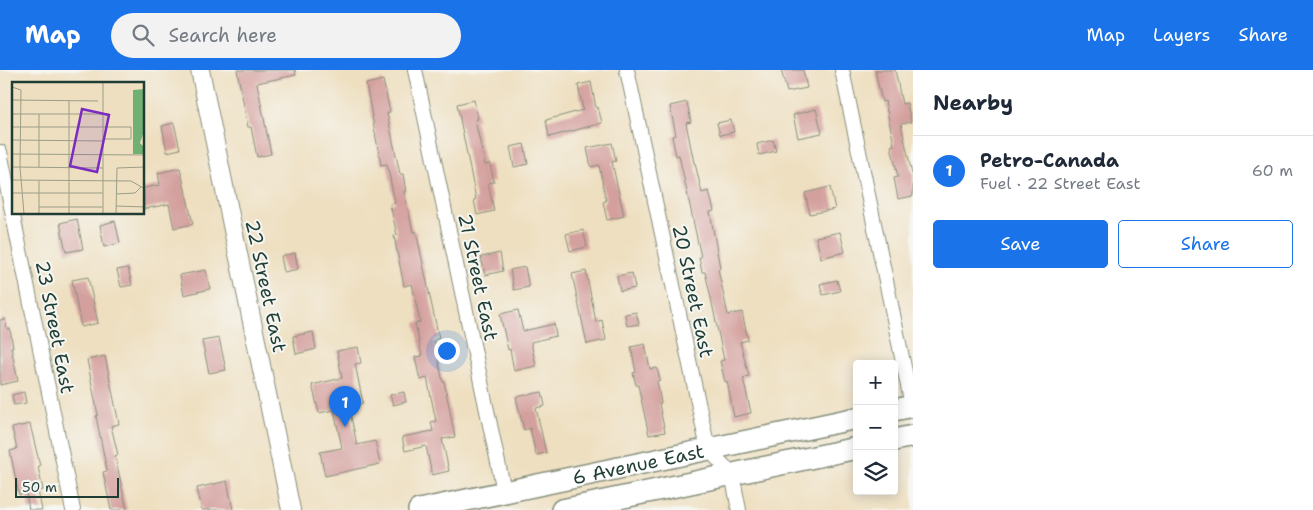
<!DOCTYPE html>
<html lang="en">
<head>
<meta charset="utf-8">
<style>
  body { margin:0; font-family:"Shantell Sans",sans-serif; background:#f2f2f3; color:#1f2937 }
  .controls { position:absolute; right:15px; bottom:15px; display:grid; overflow:hidden; border-radius:5px; box-shadow:0 2px 12px #0003 }
  .controls button { width:45px; height:45px; display:grid; place-items:center; padding:0; border:0; border-bottom:1px solid #e0e1e3; background:#fff; color:#1f2937; font:25px sans-serif }
  .scale { position:absolute; left:15px; bottom:12px; width:104px; box-sizing:border-box; padding-left:5px; border:2px solid #1f3d34; border-top:0; font-size:14px; line-height:18px; white-space:nowrap; color:#1f3d34; -webkit-text-stroke:4px #f6f6f2; paint-order:stroke }
  .you { position:absolute; left:446px; top:280px; width:18px; height:18px; margin:-12px; border:4px solid #fff; border-radius:50%; background:#1a73e8; box-shadow:0 0 0 8px #1a73e833 }
  .badge { display:grid; place-items:center; width:32px; height:32px; border-radius:50%; background:#1a73e8; color:#fff; font-size:16px; font-weight:700 }
  .pin { position:absolute; translate:-50% -41px; filter:drop-shadow(0 1px 2px #0008) }
  .pin::after { content:''; position:absolute; top:26px; width:18px; height:15px; background:inherit; clip-path:polygon(0 0,100% 0,50% 100%) }
  .list { margin:0; padding:0; list-style:none }
  h2 { display:flex; justify-content:space-between; align-items:center; height:65px; margin:0; padding:0 20px; font-size:21px }
  h2 small { font-size:16px; font-weight:400; color:#747a83 }
  .list li { display:grid; grid-template-columns:32px 1fr auto; gap:15px; align-items:center; box-sizing:border-box; height:70px; padding:0 20px; border-top:1px solid #e0e1e3 }
  .list b { display:block; font-size:19px; white-space:nowrap }
  .list p { margin:0; font-size:16px; white-space:nowrap; color:#747a83 }
  .list em { font-size:16px; font-style:normal; color:#747a83 }
  .actions { display:flex; gap:10px; padding:15px 20px }
  .actions a { flex:1; padding:11px 0; border:1px solid #1a73e8; border-radius:5px; text-align:center; font-size:18px; color:#1a73e8 }
  .actions .main { background:#1a73e8; color:#fff }
  .icon { flex:none; width:28px; height:28px; fill:none; stroke:currentColor; stroke-width:2; stroke-linecap:round; stroke-linejoin:round }
  .map { position:relative; flex:none; width:913px; height:440px; overflow:hidden }
  header { display:flex; align-items:center; gap:30px; box-sizing:border-box; height:70px; padding:0 25px; background:#1a73e8; color:#fff }
  header strong { font-size:24px }
  nav { display:flex; gap:28px; margin-inline-start:auto; font-size:18px }
  .search { width:350px; height:45px; background:#f2f2f3; display:flex; align-items:center; gap:12px; box-sizing:border-box; padding:0 18px; border-radius:28px; color:#747a83; font-size:19px }
  main { display:flex }
  aside { flex:1; background:#fff }
  .map>svg:first-child { display:block }
</style>
</head>
<body>
<header>
<strong>Map</strong>
<div class="search"><svg class="icon" aria-label="search" viewBox="0 0 24 24"><circle cx="10" cy="10" r="6"/><path d="M15 15l6 6"/></svg>Search here</div>
<nav><a>Map</a><a>Layers</a><a>Share</a></nav>
</header>
<main>
<div class="map">
<svg width="913" height="440" viewBox="0 0 913 440">
  <rect width="100%" height="100%" fill="#f6f6f2"/>
  <filter id="ink" filterUnits="userSpaceOnUse"><feTurbulence type="fractalNoise" baseFrequency=".02" numOctaves="2"/><feDisplacementMap in="SourceGraphic" scale="10" xChannelSelector="R" yChannelSelector="G"/><feConvolveMatrix kernelMatrix="1 2 1 2 8 2 1 2 1" color-interpolation-filters="sRGB"/></filter>
  <filter id="wash" filterUnits="userSpaceOnUse"><feTurbulence type="fractalNoise" baseFrequency=".0096" numOctaves="4" result="noise"/><feDisplacementMap in="SourceGraphic" scale="20" xChannelSelector="R" yChannelSelector="G"/><feGaussianBlur stdDeviation="1.12" result="paint"/><feColorMatrix in="noise" values="0 0 0 0 0 0 0 0 0 0 0 0 0 0 0 0 0 1.4 0 .05"/><feComposite in="paint" operator="in"/></filter>
  <g filter="url(#wash)">
    <rect width="100%" height="100%" fill="#eedfc0"/>
    <g id="blocks">
      <!-- building -->
      <path fill="#d4a09e" d="M237,0h58l1,5 -39,8 14,71 -14,3 -6,-30h-3z
        M781,0h22l4,18 -20,4z
        M875,0h20l7,34 5,-1 4,19 -10,2 11,50h1v22l-15,3 -4,-21 4,-1 -7,-31 3,-1 -9,-44 -3,1z
        M383,10l7,32 -3,1 13,61h3l3,17h-2l9,41 3,-1 17,80 6,27 -5,2 9,42 1,-1 11,56 -13,2 7,32 -17,4 -6,-29 -21,5 -3,-14 31,-6 -2,-9 5,-1 -9,-43 -7,2 -5,-23 7,-1 -7,-33 5,-1 -8,-38 -8,2 -10,-50 3,-1 -7,-31 5,-1 -8,-39 -6,1 -15,-81z
        M591,12l5,26 2,-1 4,16 -53,14 -3,-17 37,-10 -5,-25z
        M474,30l4,19 -3,1 10,45 5,-1 4,18 -6,1 6,28 -17,4 -3,-15 2,-1 -19,-95z
        M687,32l4,20 -5,1 8,40h1l7,30 7,-2 5,20 -4,1 10,56 -2,1 10,46 14,-3 6,28 -8,2 9,34 -6,2 8,35 -17,4 -7,-36 -2,1 -5,-21 4,-1 -12,-57 -7,-31h-3l-3,-14 2,-1 -22,-102 -3,1 -4,-20 4,-1 -6,-29z
        M816,39l6,24 -24,5 -5,-23z
        M731,50l3,12 -14,3 -3,-12z
        M174,53l6,26 -13,3 -5,-26z
        M773,70l3,11 -17,4 -2,-11z
        M612,73l4,18 -4,1 12,54 -17,4 -4,-18 3,-1 -7,-36 -8,2 -4,-19z
        M524,74l4,20 -14,3 -4,-20z
        M180,98l13,56 -19,4 -5,-24 -25,5v-21l16,-3 -2,-12z
        M830,117l5,22 -25,5 -5,-21z
        M77,149l6,30 -17,3 -6,-29z
        M115,151l5,22 -16,4 -4,-22z
        M583,160l4,17 -17,4 -4,-17z
        M840,162l5,20 -24,6 -5,-21z
        M295,183l3,16 -14,3 -3,-16z
        M500,183l3,18 -18,4 -4,-18z
        M525,197l4,20 -15,3 -4,-20z
        M128,198l4,17 -11,2 -4,-17z
        M206,200l4,19 -26,6 -4,-20z
        M586,201l10,51 6,-2 4,20 -19,4 -15,-70z
        M632,203l3,15 -15,3 -3,-15z
        M88,207l10,46 -17,4 -9,-47z
        M837,210l3,11 -17,4 -3,-11z
        M518,240l5,21 31,-7 2,12 -25,6 5,24 -22,5 -4,-22 -2,1 -8,-36z
        M636,242l3,12 -12,2 -2,-12z
        M5,249l2,10h3l3,18h-2l7,34 -18,4v-65z
        M313,262l3,17 -20,5 -3,-18z
        M219,268l7,32 -17,3 -7,-32z
        M645,274l5,25 7,-1 3,12 -3,1 4,22 -2,1 6,28 -16,3 -11,-50h-2l-3,-12 3,-1 -5,-25z
        M358,277l3,16 -6,1 8,39 -14,4 8,38 18,-4 5,23 -55,12 -5,-24 22,-4 -8,-38 -15,3 -7,-28 30,-7 -5,-27z
        M105,286l14,68 -8,2 7,29 -3,1 12,54h-16l-8,-38 4,-1 -11,-55 2,-1 -11,-55z
        M24,322l2,11 -12,2 -2,-10z
        M404,322l2,10 -13,3 -3,-10z
        M542,322l3,14 -9,2 10,45 -10,2 -6,-27 -6,2 -8,-33z
        M30,354l10,42 -2,1 5,23 -5,1 4,19h-13l-3,-17 -7,2 -9,-44 7,-2 -5,-21z
        M227,411l6,29h-31l-5,-22z"/>
    </g>
  </g>
  <g filter="url(#ink)">
    <use href="#blocks" fill-opacity="0" stroke="#868e7a" stroke-width="1"/>
    <g fill="none" stroke-linecap="round" stroke-linejoin="round">
      <!-- minor casing -->
      <g stroke="#868e7a" stroke-width="16">
        <path id="minor" d="M415,0l89,421
          M627,0l81,379 24,25 7,36
          M842,0l71,340
          M0,82l73,358"/>
      </g>
      <!-- tertiary casing -->
      <g stroke="#868e7a" stroke-width="20">
        <path id="tertiary" d="M200,0l91,440"/>
      </g>
      <!-- primary casing -->
      <g stroke="#868e7a" stroke-width="24">
        <g id="primary">
          <path d="M894,340l19,-4"/>
          <path d="M894,370l19,-4"/>
          <path id="s1" d="M419,440l438,-92"/>
          <path d="M562,440l295,-62"/>
        </g>
      </g>
      <!-- minor -->
      <use href="#minor" stroke="#fff" stroke-width="14"/>
      <!-- tertiary -->
      <use href="#tertiary" stroke="#fff" stroke-width="18"/>
      <!-- primary -->
      <use href="#primary" stroke="#fff" stroke-width="21"/>
    </g>
  </g>
  <g text-anchor="middle" dominant-baseline="central" stroke-width="4" stroke-linejoin="round" paint-order="stroke">
    <!-- street labels -->
    <g font-size="19" fill="#1f3d34" stroke="#f6f6f2">
      <text transform="translate(478 207) rotate(78)">21 Street East</text>
      <text transform="translate(266 216) rotate(78)">22 Street East</text>
      <text transform="translate(693 221) rotate(78)">20 Street East</text>
      <text transform="translate(55 257) rotate(79)">23 Street East</text>
      <text stroke="none"><textPath href="#s1" startOffset="224">6 Avenue East</textPath></text>
    </g>
  </g>
  <!-- overview -->
  <g transform="translate(12 12)">
    <rect width="132" height="132" fill="#eedfc0"/>
    <path d="M132,7v42l-4,12 4,4v7h-11v-64z" fill="#70b072"/>
    <path fill="none" stroke="#9b9e88" stroke-width="1" d="M0,5l9,3 -1,77 4,47M0,18l86,1M0,32h97M0,45h119v12h-26M0,58l91,1M0,72l133,1M0,85l91,1M27,85v-53M0,98l119,1 14,8M0,111h91M104,112l19,-1 6,-6M104,124l29,1M27,125h64M27,132v-33M57,132v-114M91,132v-132M104,132l1,-46 28,-1"/>
    <path fill="#7b2cbf" fill-opacity="0.15" stroke="#7b2cbf" stroke-width="2.5" d="M70,27l27,6 -12,57 -27,-6z"/>
    <rect width="132" height="132" fill="none" stroke="#1f3d34" stroke-width="2.5"/>
  </g>
</svg>
<div class="controls">
<button>+</button>
<button>−</button>
<button><svg class="icon" aria-label="layers" viewBox="0 0 24 24"><path d="M12 4l9 5-9 5-9-5zM3 14l9 5 9-5"/></svg></button>
</div>
<div class="scale">50 m</div>
<div class="you"></div>
<div class="pin badge" style="left:345px;top:357px">1</div>
</div>
<aside>
<h2>Nearby<small></small></h2>
<ul class="list">
<li><span class="badge">1</span><div><b>Petro-Canada</b><p>Fuel · 22 Street East</p></div><em>60 m</em></li>
</ul>
<div class="actions"><a class="main">Save</a><a>Share</a></div>
</aside>
</main>
</body>
</html>
